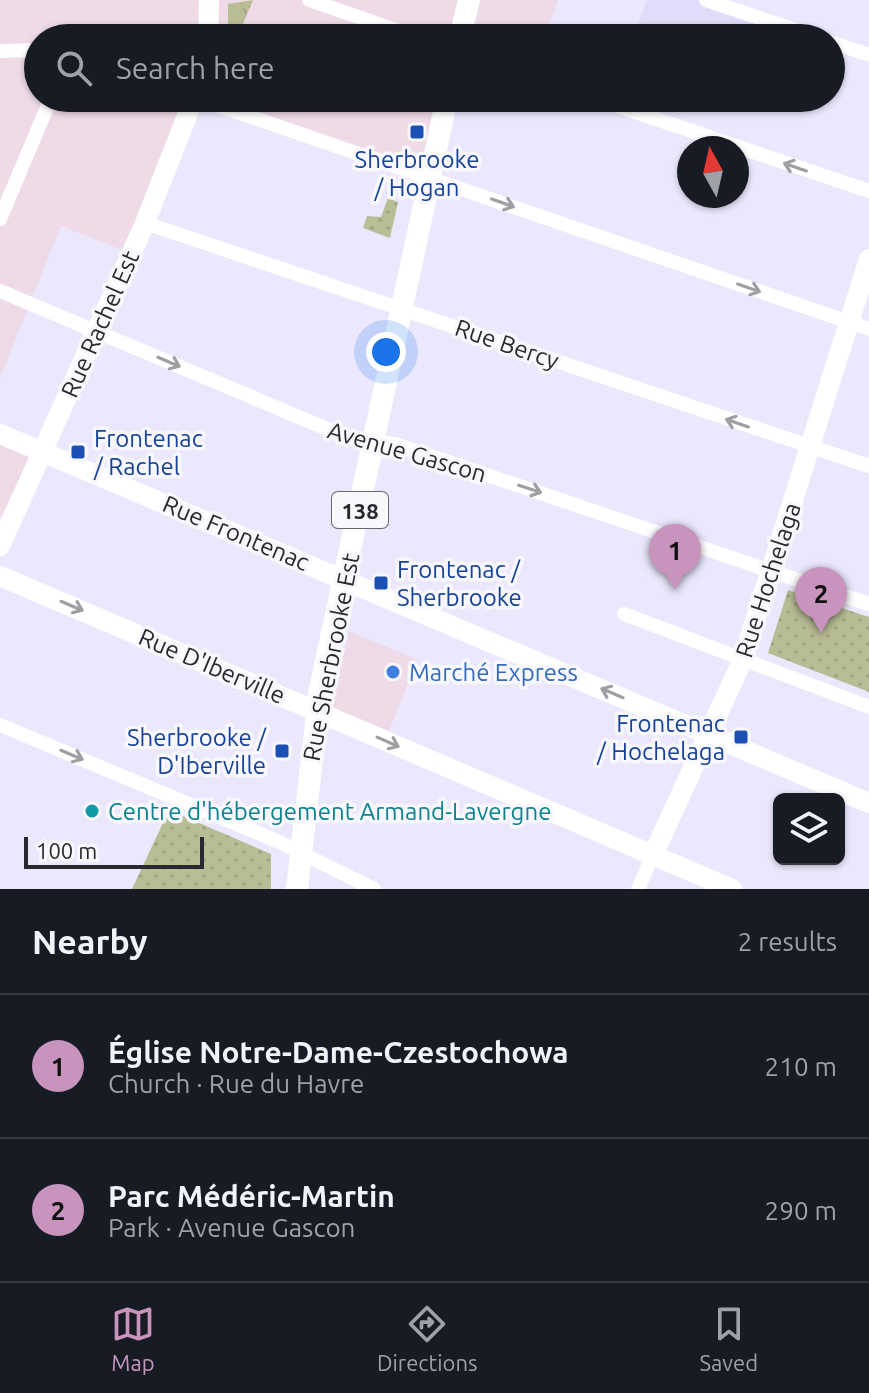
<!DOCTYPE html>
<html lang="en">
<head>
<meta charset="utf-8">
<style>
  body { margin:0; font-family:Ubuntu,sans-serif; background:#20242c; color:#f1f3f6 }
  .controls { position:absolute; right:24px; bottom:24px; display:grid; overflow:hidden; border-radius:12px; box-shadow:0 2px 6px #0004 }
  .controls button { width:72px; height:72px; display:grid; place-items:center; padding:0; border:0; border-bottom:2px solid #363941; background:#171b24; color:#f1f3f6; font:40px sans-serif }
  .compass { position:absolute; left:677px; top:136px; width:72px; height:72px; border-radius:50%; background:#171b24; box-shadow:0 2px 6px #0004; rotate:352deg }
  .scale { position:absolute; left:24px; bottom:20px; width:180px; box-sizing:border-box; padding-left:8px; border:4px solid #292830; border-top:0; font-size:22px; line-height:28px; white-space:nowrap; color:#292830; -webkit-text-stroke:6px #f8f8fc; paint-order:stroke }
  .you { position:absolute; left:386px; top:352px; width:28px; height:28px; margin:-20px; border:6px solid #fff; border-radius:50%; background:#1a73e8; box-shadow:0 0 0 12px #1a73e833 }
  .badge { display:grid; place-items:center; width:52px; height:52px; border-radius:50%; background:#c894be; color:#111; font-size:26px; font-weight:700 }
  .pin { position:absolute; translate:-50% -66px; filter:drop-shadow(0 2px 4px #0008) }
  .pin::after { content:''; position:absolute; top:42px; width:28px; height:24px; background:inherit; clip-path:polygon(0 0,100% 0,50% 100%) }
  .list { margin:0; padding:0; list-style:none }
  h2 { display:flex; justify-content:space-between; align-items:center; height:104px; margin:0; padding:0 32px; font-size:34px }
  h2 small { font-size:26px; font-weight:400; color:#9ea1a6 }
  .list li { display:grid; grid-template-columns:52px 1fr auto; gap:24px; align-items:center; box-sizing:border-box; height:144px; padding:0 32px; border-top:2px solid #363941 }
  .list b { display:block; font-size:30px; white-space:nowrap }
  .list p { margin:0; font-size:26px; white-space:nowrap; color:#9ea1a6 }
  .list em { font-size:26px; font-style:normal; color:#9ea1a6 }
  .icon { flex:none; width:44px; height:44px; fill:none; stroke:currentColor; stroke-width:2; stroke-linecap:round; stroke-linejoin:round }
  .map { position:relative; flex:none; width:869px; height:889px; overflow:hidden }
  .search { position:absolute; background:#171b24; box-shadow:0 2px 6px #0004; left:24px; right:24px; top:24px; height:88px; display:flex; align-items:center; gap:20px; box-sizing:border-box; padding:0 28px; border-radius:44px; color:#9ea1a6; font-size:30px }
  .sheet { height:392px; background:#171b24 }
  nav { display:flex; justify-content:space-around; align-items:center; box-sizing:border-box; height:112px; border-top:2px solid #363941; background:#171b24; font-size:22px; color:#9ea1a6 }
  nav a { display:grid; justify-items:center; gap:4px }
  nav .on { color:#c894be }
  .map>svg:first-child { display:block }
</style>
</head>
<body>
<div class="map">
<svg width="869" height="889" viewBox="0 0 869 889">
  <defs>
    <pattern id="grass-tufts" width="24" height="20" patternUnits="userSpaceOnUse" patternTransform="scale(2)"><rect width="24" height="20" fill="#b9bd95"/><path d="M3 7l-1-3M5 7V3M7 7l1-3M15 17l-1-3M17 17v-4M19 17l1-3" fill="none" stroke="#9fa281"/></pattern>
    <pattern id="park-dots" width="8" height="8" patternUnits="userSpaceOnUse" patternTransform="scale(2)"><rect width="8" height="8" fill="#b9bd95"/><path d="M2 2h.1M6 6h.1" fill="none" stroke="#9fa281" stroke-width="1.8" stroke-linecap="round"/></pattern>
  </defs>
  <rect width="100%" height="100%" fill="#ebe8fd"/>
  <!-- commercial -->
  <path fill="#efdae8" d="M0,0h558l-13,38h-507v60h156l-62,156 -71,-28 -61,152z
    M196,98h251l-18,79z
    M0,442l31,12 -31,65z
    M349,631l69,29 -29,71 -57,-23z"/>
  <!-- built -->
  <path fill="#e0dcf9" d="M647,0h69l40,17 -6,21h-117z"/>
  <!-- grass -->
  <path fill="url(#grass-tufts)" d="M253,0l-16,38h-9v-34z"/>
  <!-- park -->
  <path fill="url(#park-dots)" d="M388,198l10,4 -8,36 -27,-10 4,-12 14,1z
    M788,590l81,27v75l-101,-39z
    M169,810l102,44v35h-139z"/>
  <g fill="none" stroke-linecap="round" stroke-linejoin="round">
    <!-- street -->
    <path stroke="#fff" stroke-width="14" d="M309,0l110,38
      M706,0l113,38
      M831,42l38,13
      M0,51l38,-1
      M196,98l673,231
      M594,98l275,93
      M0,219l51,-121
      M145,223l724,243
      M0,291l351,148 44,5 474,160
      M624,614l245,93
      M0,725l277,116 97,48
      M638,889l15,-34"/>
    <!-- secondary -->
    <path stroke="#fff" stroke-width="20" d="M208,38l1,-38
      M0,434l869,369
      M0,546l145,-323 49,-125
      M0,576l732,313
      M653,855l90,-196 126,-400"/>
    <!-- primary -->
    <path stroke="#fff" stroke-width="22" d="M460,38l9,-38
      M297,889l23,-200 127,-591"/>
  </g>
  <!-- one-way arrows -->
  <defs><path id="oneway-shaft" d="M-6 0H5M1.5-3L5.5 0L1.5 3" fill="none" stroke-width="1.6" stroke-linecap="round" stroke-linejoin="round" transform="scale(2)"/></defs>
  <g stroke="#9f9ea2">
    <use href="#oneway-shaft" transform="translate(795 167) rotate(-161)"/>
    <use href="#oneway-shaft" transform="translate(503 203) rotate(20)"/>
    <use href="#oneway-shaft" transform="translate(749 288) rotate(19)"/>
    <use href="#oneway-shaft" transform="translate(169 362) rotate(23)"/>
    <use href="#oneway-shaft" transform="translate(737 423) rotate(-161)"/>
    <use href="#oneway-shaft" transform="translate(530 489) rotate(18)"/>
    <use href="#oneway-shaft" transform="translate(72 606) rotate(23)"/>
    <use href="#oneway-shaft" transform="translate(612 693) rotate(-157)"/>
    <use href="#oneway-shaft" transform="translate(388 742) rotate(24)"/>
    <use href="#oneway-shaft" transform="translate(72 755) rotate(23)"/>
  </g>
  <!-- markers -->
  <g fill="#1a4fb4" stroke="#f8f8fc" stroke-width="3">
    <rect x="409" y="124" width="16" height="16" rx="4"/>
    <rect x="70" y="444" width="16" height="16" rx="4"/>
    <rect x="373" y="575" width="16" height="16" rx="4"/>
    <rect x="733" y="729" width="16" height="16" rx="4"/>
    <rect x="274" y="743" width="16" height="16" rx="4"/>
  </g>
  <circle fill="#3f7fe0" stroke="#f8f8fc" stroke-width="3" cx="393" cy="672" r="8"/>
  <circle fill="#0f9aa8" stroke="#f8f8fc" stroke-width="3" cx="92" cy="811" r="8"/>
  <g text-anchor="middle" dominant-baseline="central" stroke-width="7" stroke-linejoin="round" paint-order="stroke">
    <!-- shield labels -->
    <rect fill="#f8f8fc" stroke="#67666d" stroke-width="2" x="332" y="492" width="56" height="36" rx="6"/>
    <g font-size="22" font-weight="bold" fill="#292830">
      <text x="360" y="510">138</text>
    </g>
    <!-- transit labels -->
    <g font-size="24" fill="#164399" stroke="#f8f8fc" text-anchor="start">
      <text x="417" y="159" text-anchor="middle">Sherbrooke<tspan x="417" dy="28">/ Hogan</tspan></text>
      <text x="94" y="438">Frontenac<tspan x="94" dy="28">/ Rachel</tspan></text>
      <text x="397" y="569">Frontenac /<tspan x="397" dy="28">Sherbrooke</tspan></text>
      <text x="725" y="723" text-anchor="end">Frontenac<tspan x="725" dy="28">/ Hochelaga</tspan></text>
      <text x="266" y="737" text-anchor="end">Sherbrooke /<tspan x="266" dy="28">D'Iberville</tspan></text>
    </g>
    <!-- street labels -->
    <g font-size="24" fill="#292830" stroke="#f8f8fc">
      <text transform="translate(100 324) rotate(-66)">Rue Rachel Est</text>
      <text transform="translate(507 344) rotate(19)">Rue Bercy</text>
      <text transform="translate(407 452) rotate(16)">Avenue Gascon</text>
      <text transform="translate(236 533) rotate(23)">Rue Frontenac</text>
      <text transform="translate(768 580) rotate(-72)">Rue Hochelaga</text>
      <text transform="translate(331 657) rotate(-79)">Rue Sherbrooke Est</text>
      <text transform="translate(212 666) rotate(23)">Rue D'Iberville</text>
    </g>
    <!-- shop labels -->
    <g font-size="24" fill="#366cbe" stroke="#f8f8fc" text-anchor="start">
      <text x="409" y="672">Marché Express</text>
    </g>
    <!-- culture labels -->
    <g font-size="24" fill="#0d838f" stroke="#f8f8fc" text-anchor="start">
      <text x="108" y="811">Centre d'hébergement Armand-Lavergne</text>
    </g>
  </g>
</svg>
<div class="controls">
<button><svg class="icon" aria-label="layers" viewBox="0 0 24 24"><path d="M12 4l9 5-9 5-9-5zM3 14l9 5 9-5"/></svg></button>
</div>
<svg class="compass" viewBox="-18 -18 36 36"><path d="M0-13l5 13h-10z" fill="#e53935"/><path d="M0 13l5-13h-10z" fill="#9ea1a6"/></svg>
<div class="scale">100 m</div>
<div class="you"></div>
<div class="pin badge" style="left:675px;top:590px">1</div>
<div class="pin badge" style="left:821px;top:633px">2</div>
<div class="search"><svg class="icon" aria-label="search" viewBox="0 0 24 24"><circle cx="10" cy="10" r="6"/><path d="M15 15l6 6"/></svg>Search here</div>
</div>
<section class="sheet">
<h2>Nearby<small>2 results</small></h2>
<ul class="list">
<li><span class="badge">1</span><div><b>Église Notre-Dame-Czestochowa</b><p>Church · Rue du Havre</p></div><em>210 m</em></li>
<li><span class="badge">2</span><div><b>Parc Médéric-Martin</b><p>Park · Avenue Gascon</p></div><em>290 m</em></li>
</ul>
</section>
<nav>
<a class="on"><svg class="icon" aria-label="map" viewBox="0 0 24 24"><path d="M3 6l6-2 6 2 6-2v14l-6 2-6-2-6 2zM9 4v14M15 6v14"/></svg>Map</a>
<a><svg class="icon" aria-label="directions" viewBox="0 0 24 24"><path d="M12 3l9 9-9 9-9-9zM9 14v-3h6M13 9l2 2-2 2"/></svg>Directions</a>
<a><svg class="icon" aria-label="saved" viewBox="0 0 24 24"><path d="M7 4h10v16l-5-4-5 4z"/></svg>Saved</a>
</nav>
</body>
</html>
